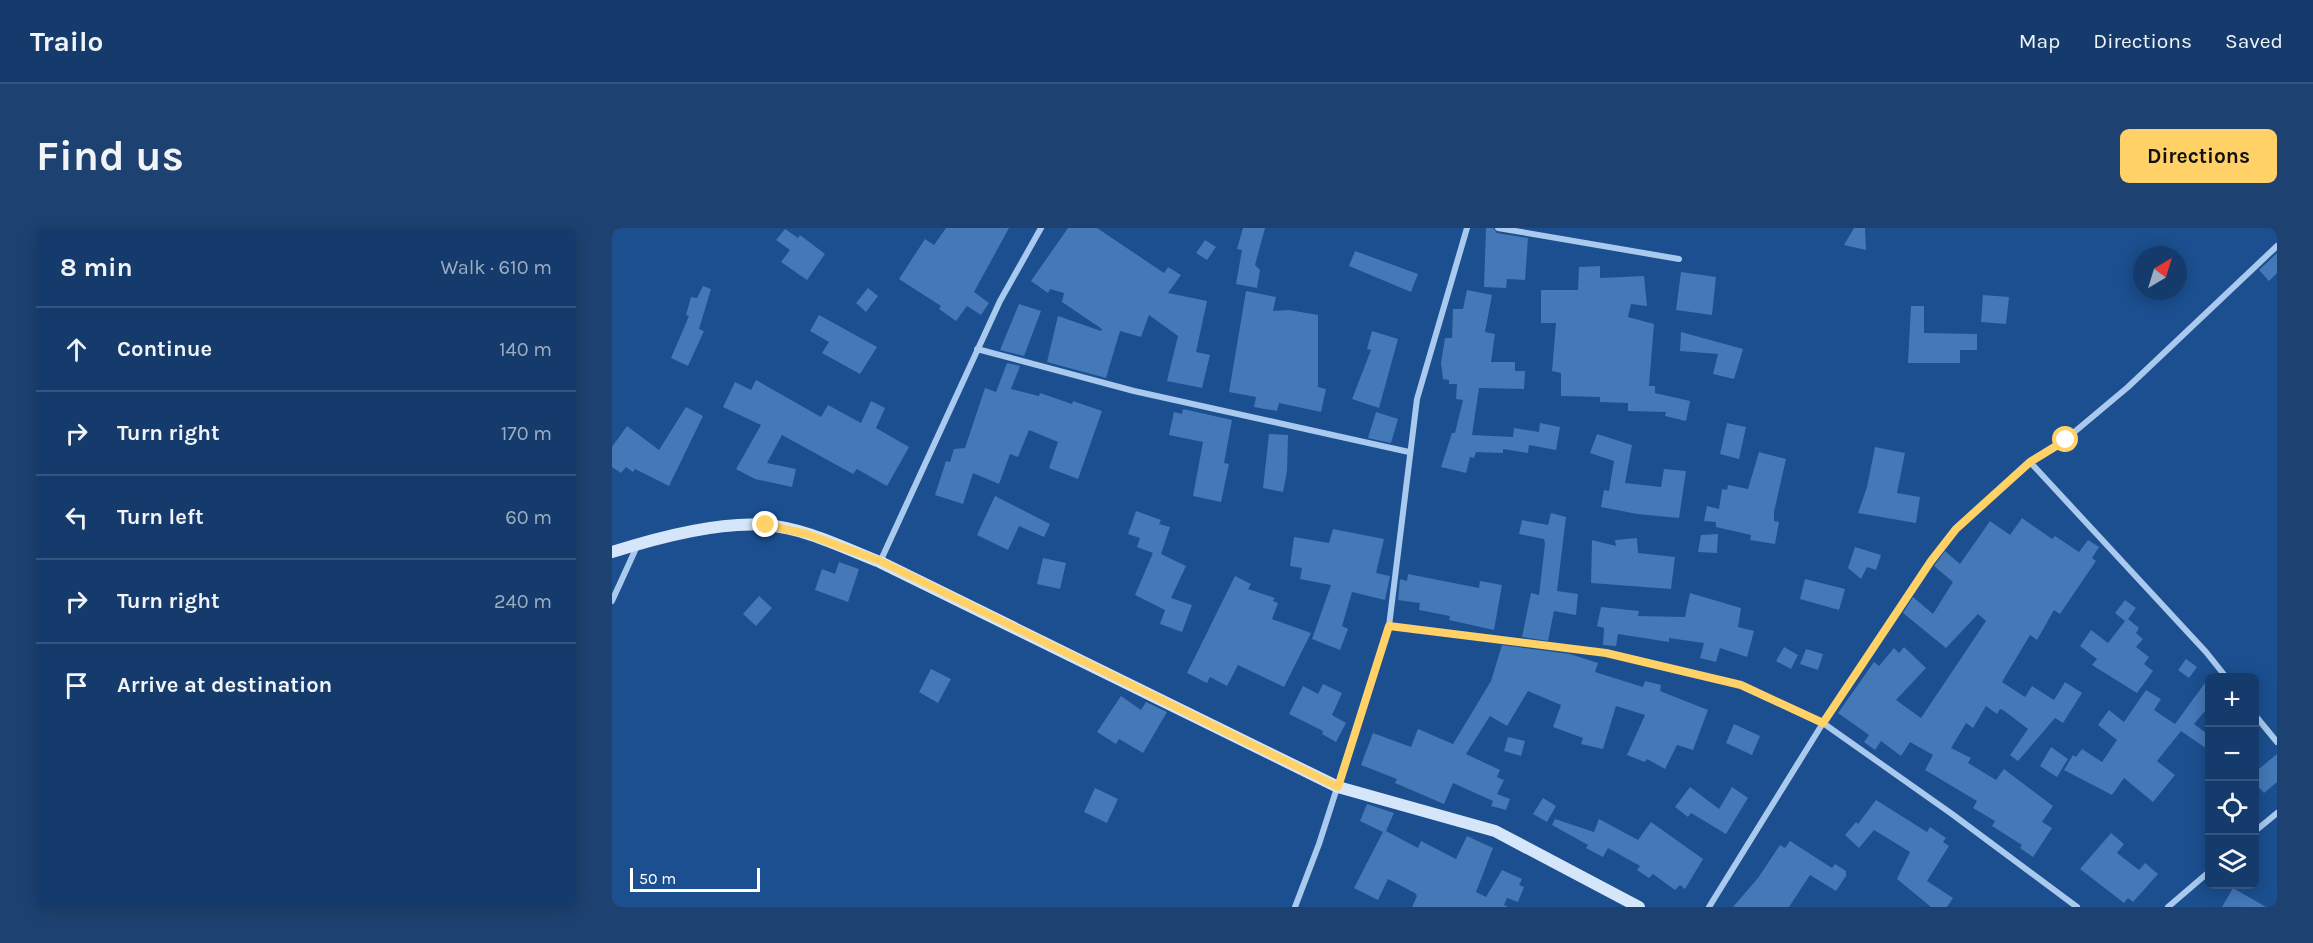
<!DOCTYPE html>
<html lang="en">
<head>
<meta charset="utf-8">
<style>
  body { margin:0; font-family:Karla,sans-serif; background:#1d4271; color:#f1f3f6 }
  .controls { position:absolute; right:18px; bottom:18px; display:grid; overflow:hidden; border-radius:9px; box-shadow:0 3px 15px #0003 }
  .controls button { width:54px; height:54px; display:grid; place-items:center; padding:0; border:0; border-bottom:2px solid #33557e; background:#143b6b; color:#f1f3f6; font:30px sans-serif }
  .compass { position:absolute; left:1521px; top:18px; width:54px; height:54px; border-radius:50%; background:#143b6b; box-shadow:0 3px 15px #0003; rotate:38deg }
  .scale { position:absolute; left:18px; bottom:15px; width:130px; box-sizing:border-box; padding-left:6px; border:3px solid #fff; border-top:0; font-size:16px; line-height:21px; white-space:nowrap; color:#fff; -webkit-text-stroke:4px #1b4f8f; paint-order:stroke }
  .stop { position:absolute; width:18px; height:18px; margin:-14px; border:4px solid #ffd166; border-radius:50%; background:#fff }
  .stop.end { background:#ffd166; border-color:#fff; box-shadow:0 2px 6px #0008 }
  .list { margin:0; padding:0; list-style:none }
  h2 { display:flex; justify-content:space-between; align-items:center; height:78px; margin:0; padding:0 24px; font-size:26px }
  h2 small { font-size:20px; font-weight:400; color:#9dadc1 }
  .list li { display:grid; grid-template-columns:39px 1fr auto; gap:18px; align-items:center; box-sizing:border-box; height:84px; padding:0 24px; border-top:2px solid #33557e }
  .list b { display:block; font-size:22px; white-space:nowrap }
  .list em { font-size:20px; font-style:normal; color:#9dadc1 }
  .icon { flex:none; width:33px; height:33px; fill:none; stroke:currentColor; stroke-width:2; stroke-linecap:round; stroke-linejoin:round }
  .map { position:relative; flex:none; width:1665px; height:679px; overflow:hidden; border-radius:9px }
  header { display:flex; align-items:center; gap:36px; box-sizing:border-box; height:84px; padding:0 30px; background:#143b6b; border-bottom:2px solid #33557e }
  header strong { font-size:28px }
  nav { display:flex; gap:33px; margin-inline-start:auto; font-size:21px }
  .intro { display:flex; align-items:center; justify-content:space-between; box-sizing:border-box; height:144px; padding:0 36px }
  h1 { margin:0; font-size:42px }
  .button { padding:15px 27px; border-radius:9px; background:#ffd166; color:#111; font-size:21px; font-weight:700 }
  main { display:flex; gap:36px; padding:0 36px }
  aside { flex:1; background:#143b6b; border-radius:9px; box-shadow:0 3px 15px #0003 }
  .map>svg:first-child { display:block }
</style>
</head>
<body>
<header>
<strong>Trailo</strong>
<nav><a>Map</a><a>Directions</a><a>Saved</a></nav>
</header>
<div class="intro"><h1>Find us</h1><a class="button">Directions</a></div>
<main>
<aside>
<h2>8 min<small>Walk · 610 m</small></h2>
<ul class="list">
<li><svg class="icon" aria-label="ahead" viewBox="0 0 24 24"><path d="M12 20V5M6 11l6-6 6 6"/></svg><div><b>Continue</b></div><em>140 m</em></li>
<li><svg class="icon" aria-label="right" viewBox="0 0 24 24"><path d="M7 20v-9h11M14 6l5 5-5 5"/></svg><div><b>Turn right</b></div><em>170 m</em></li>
<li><svg class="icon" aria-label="left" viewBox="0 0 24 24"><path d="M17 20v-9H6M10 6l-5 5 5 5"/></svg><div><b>Turn left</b></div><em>60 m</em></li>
<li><svg class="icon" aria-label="right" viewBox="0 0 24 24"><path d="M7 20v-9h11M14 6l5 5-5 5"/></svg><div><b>Turn right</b></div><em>240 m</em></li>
<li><svg class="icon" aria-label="arrive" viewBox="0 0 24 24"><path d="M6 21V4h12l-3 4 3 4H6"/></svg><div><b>Arrive at destination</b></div></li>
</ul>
</aside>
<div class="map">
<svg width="1665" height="679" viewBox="0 0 1665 679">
  <rect width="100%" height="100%" fill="#1b4f8f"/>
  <!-- building -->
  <path fill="#4478b7" d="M334,0h63l-35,64 15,11 -8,12 -14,-9 -11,15 -17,-12 2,-3 -42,-27 26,-40 9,6z
    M456,0h29l67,45 4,-6 13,8 -13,18 39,8 -11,51 14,3 -8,33 -35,-7 11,-45 -29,-21 -8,22 -21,-6 -14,47 -59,-16 11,-46 43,15 1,-2 -40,-27 2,-9 -14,-4 -2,4 -17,-12z
    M631,0h22l-10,37 5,5 -3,18 -21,-4 6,-34 -5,-1z
    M874,0h7l4,5 31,5 -3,42 -18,-1 -1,9 -22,-1z
    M1242,0h11l1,22 -22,-5z
    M173,1l13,9 2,-3 25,19 -18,26 -26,-18 9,-12 -14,-10z
    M593,12l11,7 -9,13 -11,-7z
    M743,23l63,23 -7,18 -62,-26z
    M1665,25v20l-8,8 -10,-11z
    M988,38v12l44,-2 3,30 -16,-2 -3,13 26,7 -5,62h6v7l35,8 -4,20 -21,-5 1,-4 -38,-1v-8l-28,-1v-5l-39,-1v-23l-9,-2 4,-48h-15v-33h37l1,-23z
    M1069,44l35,5 -4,38 -36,-5z
    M91,58l8,3 -12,40 5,2 -16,35 -17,-8 18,-42 -3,-1 5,-18 6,1z
    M256,60l10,8 -12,16 -10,-9z
    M855,62l25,5 -7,37 10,2 -4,28h24v9h10l-1,18 -45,-1 -7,47 41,2 1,-9 25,4 1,-9 20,4 -4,23 -27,-5 -1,8 -25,-4v4l-27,-1 -2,6 -4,-1 -4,16 -25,-6 11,-34h3l8,-33 -7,-1 1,-15h-8v-4l-6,-1 -2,-16 4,-25h7l1,-29h10z
    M634,63l30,6 -3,14 16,-1 29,5v72l8,2 -5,23 -42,-9 -2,8 -23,-4 2,-10 -27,-5z
    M1371,67l26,2 -3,27 -25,-2z
    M407,76l22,7 -17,45 -24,-6z
    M1299,78h13v27l53,1v16h-17v13h-52z
    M207,87l58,32 -17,27 -38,-21 7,-11 -19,-11z
    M760,103l26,8 -19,69 -27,-9 19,-49 -4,-1z
    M1069,104l62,17 -9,30 -21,-5 5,-20 -38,-3z
    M395,135l13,3 -9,23 28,7 1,-3 32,11 1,-3 29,10 -24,68 -29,-11 9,-26 -29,-12 -11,27 -8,-3 -11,30 -26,-11 -10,31 -28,-9 11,-34 4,1 4,-13 11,-1 20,-60 11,4z
    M144,152l65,37 7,-12 33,18 10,-22 14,7 -9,20 33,19 -22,39 -30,-17 -4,5 -71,-39 -15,28 29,6 -4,18 -37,-8 -19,-10 25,-44 -38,-18 12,-25 16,8z
    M74,179l17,9 -34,70 -34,-17 -2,3 -7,-5 -5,6 -9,-6v-20l15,-21 32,24z
    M571,181l49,11 -8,43 5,1 -8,38 -28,-6 10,-54 -34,-7 5,-23 8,2z
    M764,184l22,7 -7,24 -23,-5z
    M1115,195l19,4 -7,32 -19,-5z
    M657,206l19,1 -1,36 -4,21 -20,-4z
    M985,206l35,11 -7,38 36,4 3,-18 22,2 -7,47 -42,-4 -36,-7 3,-17 5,1 5,-30 -24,-8z
    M1263,219l30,6 -8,40 23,4 -4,26 -58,-10 9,-26z
    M1147,224l27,7 -12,53v9l5,1 -4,22 -25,-4 1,-5 -35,-8v-5l-12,-1 3,-15 12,3 3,-20 5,1 1,-5 20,4z
    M383,268l55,28 -6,13 -25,-11 -11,24 -31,-15z
    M524,283l25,9 -2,4 11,3 -9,27 25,12 -15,32 21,7 -10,27 -22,-8 5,-14 -30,-15 18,-42 -16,-6 3,-9 -12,-4z
    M939,285l15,4 -9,74 21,3 -2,21 -22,-4 -6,30 -26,-4 9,-44 8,2 6,-51 -1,-5 -25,-5 3,-14 26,5z
    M1410,290l30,21 3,-3 24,16 9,-12 11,7 -7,11 4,3 -36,53 -6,-4 -17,30 -7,-5 -28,47 23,15 7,-11 22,14 11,-18 17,11 -19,30 -8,-5 -37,43 -8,-6 18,-26 -25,-19 -3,-1 -3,5 -11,-8 -13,22 -7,-5 -15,25 20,10 -3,5 28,17 8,-11 49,37 -11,16 10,6 -19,29 -13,-9 2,-3 -30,-19 3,-5 -22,-13 4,-7 -52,-31 8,-15 -23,-13 -9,14 -20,-15 -6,9 -11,-8 5,-7 -31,-22 36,-51 5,4 15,-18 5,5 5,-6 22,21 -30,32 25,18 65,-97 -8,-7 -32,34 -43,-35 10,-16 20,17 20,-32 -19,-16 11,-15 15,13 30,-43 20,14z
    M721,301l51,10 -8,34 14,3 -5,24 -33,-8 -10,34 6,3 -8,21 -28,-11 19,-54 -31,-6 2,-11 -12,-2 4,-29 35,6z
    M1106,306l-1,19 -19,-1 3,-17z
    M1025,310l1,15 37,4 -4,32 -80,-6 1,-43 24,6 -1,-6z
    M1243,319l26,8 -5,15 -9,-3 -6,12 -13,-11z
    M431,330l23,5 -6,26 -23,-5z
    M227,334l20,7 -11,33 -33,-12 7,-21 13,5z
    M796,346l71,14 1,-7 22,4 -8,45 -45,-10 1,-4 -31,-6 1,-7 -22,-3 2,-21 7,2z
    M623,348l16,8 -3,5 27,9 -2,3 5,2 -6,16 39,14 -27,54 -46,-22 -11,21 -17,-9 -3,6 -20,-10z
    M1193,351l40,10 -6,21 -39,-11z
    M1078,365l51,15 -3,19 16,4 -7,26 -27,-9 -4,14 -16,-4 4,-15 -35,-5v4l-51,-8 -2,12 -13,-1 1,-17 -7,-2 4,-19 38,4 -1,5 47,1z
    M147,368l13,12 -16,18 -13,-12z
    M1513,372l11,8 -8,11 11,9 -3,5 7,6 -7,8 13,10 -5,7 9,7 -16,22 -45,-28 5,-6 -17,-13 11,-16 17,13 17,-22 -10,-8z
    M890,417l68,9 28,9 -3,9 48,15 2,-6 16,4 -1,6 48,19 -15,40 -16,-5 -12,24 -18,-10 -2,3 -18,-7 18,-40 -29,-9 -13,43 -22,-5 2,-6 -30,-11 8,-22 -33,-14 -21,35 -17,-10 -24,38 34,16 -3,7 7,3 -7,14 13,5 -4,11 -15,-4 2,-5 -40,-18 -9,21 -49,-21 2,-4 -36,-14 12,-32 38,14 7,-18 35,15 38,-63z
    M1172,419l14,8 -7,14 -15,-8z
    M1194,421l17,5 -5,16 -18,-6z
    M1574,431l11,8 -8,11 -11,-8z
    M319,441l20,10 -13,24 -19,-11z
    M1598,448v29l-16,19 16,12v15l-29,-20 -24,30 18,14 -22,27 -29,-24 -12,17 -48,-25 9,-15 3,2 6,-8 20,13 15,-22 -19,-15 11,-15 15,12 22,-32 15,9 -7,11 21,14z
    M711,456l19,9 -10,22 14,8 -10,19 -14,-8 1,-3 -34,-17 14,-28 15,8z
    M509,468l20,14 5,-8 21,10 -24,41 -24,-14 -3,5 -19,-12z
    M1122,496l26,12 -8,19 -26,-12z
    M896,509l17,4 -4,15 -17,-5z
    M1439,519l17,12 -11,18 -17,-11z
    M1665,526v28l-13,11 -10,-11v-9z
    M1078,559l29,22 13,-22 16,11 -22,36 -35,-21 -3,4 -13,-10z
    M483,560l23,11 -11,24 -23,-11z
    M931,570l13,8 -9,16 -14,-8z
    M1264,572l51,32 3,-5 16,11 -3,4 6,4 -22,35 26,17 -6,9h-16l-34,-28 13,-27 -36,-22 -15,18 -14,-13 11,-13 2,2z
    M755,576l27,9 -8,18 32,17 3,-7 35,18 11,-23 26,12 -17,44 10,5 16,-27 20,9 -3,6 5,2 -6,15 -11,-4 -3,7 4,2h-96l5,-11 -2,-3 -27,-14 -10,21 -24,-12 29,-56 -23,-11z
    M943,591l39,13 5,-13 39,21 13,-18 52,37 -18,30 -5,-4 -5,5 -22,-16 -4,4 -12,-8 3,-4 -32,-18 -5,9 -17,-9 2,-3 -36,-20z
    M1499,605l13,11 -7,9 22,17 6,-7 13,11 -25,28 -5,-4 -4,5 -44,-34z
    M1178,613l42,27 3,-4 11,7v5l-10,15 -26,-16 -21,32h-56l25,-29 22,-33 5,3z
    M1621,660l33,19h-44z"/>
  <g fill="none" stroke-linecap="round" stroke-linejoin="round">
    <!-- minor -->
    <path stroke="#a9c9ee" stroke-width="6" d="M886,0l181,31
      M365,121l157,42 275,61
      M1418,234l176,190 20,25
      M268,334l120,-261 41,-73
      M0,373l26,-57
      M777,398l217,27 135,32 82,38 129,91 125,93
      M1642,486l23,28
      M1642,604l23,-19
      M683,679l24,-63 70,-218 28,-227 50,-171
      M1097,679l114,-184 108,-162 25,-32 74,-67 36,-23 62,-52 149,-141
      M1556,679l42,-36"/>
    <!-- secondary -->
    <path stroke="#d6e6fa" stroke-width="12" d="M0,324c44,-14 108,-31 154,-27 39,3 78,23 114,37l458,225 157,44 144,76"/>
  </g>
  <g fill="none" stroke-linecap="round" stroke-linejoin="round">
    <!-- route -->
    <path stroke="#ffd166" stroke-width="8" d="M154,297l41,9 73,27 458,226 51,-161 217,27 135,32 82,38 108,-162 25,-32 74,-67 36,-22"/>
  </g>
</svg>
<div class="controls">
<button>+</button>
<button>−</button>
<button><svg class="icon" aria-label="locate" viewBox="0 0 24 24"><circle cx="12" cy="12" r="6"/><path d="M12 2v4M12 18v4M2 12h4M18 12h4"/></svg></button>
<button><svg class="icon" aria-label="layers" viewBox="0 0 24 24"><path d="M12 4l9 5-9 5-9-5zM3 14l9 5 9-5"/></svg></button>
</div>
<svg class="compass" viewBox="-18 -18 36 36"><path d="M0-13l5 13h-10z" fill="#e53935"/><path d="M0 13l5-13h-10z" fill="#9dadc1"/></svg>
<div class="scale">50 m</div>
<div class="stop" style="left:1454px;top:212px"></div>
<div class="stop end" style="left:154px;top:297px"></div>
</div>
</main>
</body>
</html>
